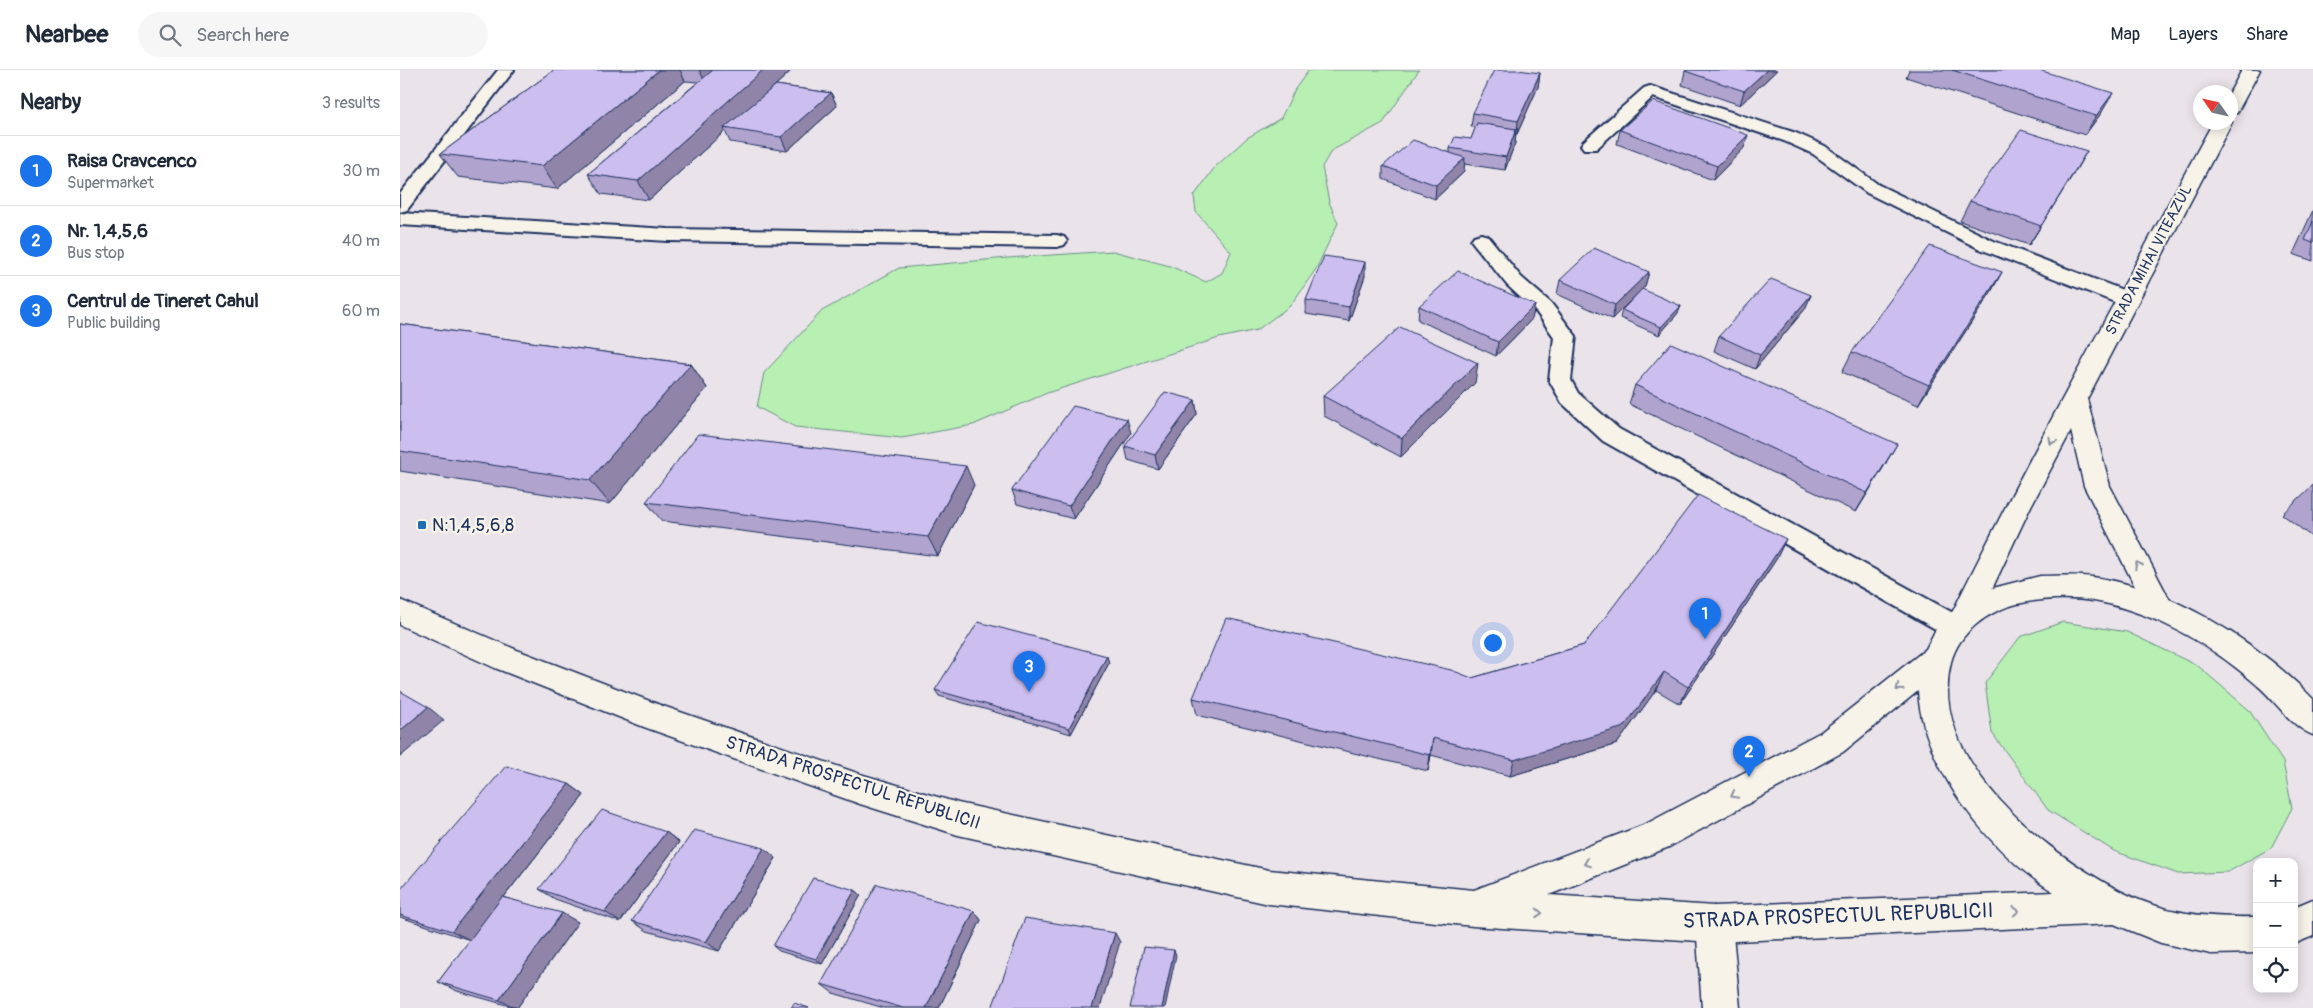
<!DOCTYPE html>
<html lang="en">
<head>
<meta charset="utf-8">
<style>
  body { margin:0; font-family:Pangolin,sans-serif; background:#f6f6f7; color:#1f2937 }
  .controls { position:absolute; right:15px; bottom:15px; display:grid; overflow:hidden; border-radius:10px; box-shadow:0 2px 12px #0003 }
  .controls button { width:45px; height:45px; display:grid; place-items:center; padding:0; border:0; border-bottom:1px solid #e0e1e3; background:#fff; color:#1f2937; font:25px sans-serif }
  .compass { position:absolute; left:1793px; top:15px; width:45px; height:45px; border-radius:50%; background:#fff; box-shadow:0 2px 12px #0003; rotate:304deg }
  .you { position:absolute; left:1092px; top:572px; width:18px; height:18px; margin:-12px; border:4px solid #fff; border-radius:50%; background:#1a73e8; box-shadow:0 0 0 8px #1a73e833 }
  .badge { display:grid; place-items:center; width:32px; height:32px; border-radius:50%; background:#1a73e8; color:#fff; font-size:16px; font-weight:700 }
  .pin { position:absolute; translate:-50% -41px; filter:drop-shadow(0 1px 2px #0008) }
  .pin::after { content:''; position:absolute; top:26px; width:18px; height:15px; background:inherit; clip-path:polygon(0 0,100% 0,50% 100%) }
  .list { margin:0; padding:0; list-style:none }
  h2 { display:flex; justify-content:space-between; align-items:center; height:65px; margin:0; padding:0 20px; font-size:21px }
  h2 small { font-size:16px; font-weight:400; color:#747a83 }
  .list li { display:grid; grid-template-columns:32px 1fr auto; gap:15px; align-items:center; box-sizing:border-box; height:70px; padding:0 20px; border-top:1px solid #e0e1e3 }
  .list b { display:block; font-size:19px; white-space:nowrap }
  .list p { margin:0; font-size:16px; white-space:nowrap; color:#747a83 }
  .list em { font-size:16px; font-style:normal; color:#747a83 }
  .icon { flex:none; width:28px; height:28px; fill:none; stroke:currentColor; stroke-width:2; stroke-linecap:round; stroke-linejoin:round }
  .map { position:relative; flex:none; width:1913px; height:938px; overflow:hidden }
  header { display:flex; align-items:center; gap:30px; box-sizing:border-box; height:70px; padding:0 25px; background:#fff; border-bottom:1px solid #e0e1e3 }
  header strong { font-size:24px }
  nav { display:flex; gap:28px; margin-inline-start:auto; font-size:18px }
  .search { width:350px; height:45px; background:#f6f6f7; display:flex; align-items:center; gap:12px; box-sizing:border-box; padding:0 18px; border-radius:28px; color:#747a83; font-size:19px }
  main { display:flex }
  aside { flex:1; background:#fff }
  .map>svg:first-child { display:block }
</style>
</head>
<body>
<header>
<strong>Nearbee</strong>
<div class="search"><svg class="icon" aria-label="search" viewBox="0 0 24 24"><circle cx="10" cy="10" r="6"/><path d="M15 15l6 6"/></svg>Search here</div>
<nav><a>Map</a><a>Layers</a><a>Share</a></nav>
</header>
<main>
<aside>
<h2>Nearby<small>3 results</small></h2>
<ul class="list">
<li><span class="badge">1</span><div><b>Raisa Cravcenco</b><p>Supermarket</p></div><em>30 m</em></li>
<li><span class="badge">2</span><div><b>Nr. 1,4,5,6</b><p>Bus stop</p></div><em>40 m</em></li>
<li><span class="badge">3</span><div><b>Centrul de Tineret Cahul</b><p>Public building</p></div><em>60 m</em></li>
</ul>
</aside>
<div class="map">
<svg width="1913" height="938" viewBox="0 0 1913 938">
  <rect width="100%" height="100%" fill="#eae3ea"/>
  <filter id="ink" filterUnits="userSpaceOnUse"><feTurbulence type="fractalNoise" baseFrequency=".02" numOctaves="2"/><feDisplacementMap in="SourceGraphic" scale="10" xChannelSelector="R" yChannelSelector="G"/><feConvolveMatrix kernelMatrix="1 2 1 2 8 2 1 2 1" color-interpolation-filters="sRGB"/></filter>
  <g filter="url(#ink)">
    <!-- green -->
    <path fill="#b8efb2" stroke="#6a8f88" d="M909,0h110l-36,53 -52,28 -9,16 7,35 9,21 -22,46 -26,37 -33,24 -38,8 -172,55 -74,32 -71,13 -107,-11 -38,-20 7,-34 58,-62 77,-43 108,-10 106,-7 57,15 36,16 16,-9 9,-21 -35,-40 -2,-16 21,-29 32,-29 34,-20 14,-29z
      M1663,552l64,10 71,34 51,44 34,52 9,46 -21,40 -43,24 -50,2 -64,-23 -66,-41 -56,-77 -7,-50 35,-46z"/>
    <g fill="none" stroke-linecap="round" stroke-linejoin="round">
      <!-- service casing -->
      <g stroke="#1b2f5e" stroke-width="4">
        <path id="service" d="M98,0h16l-107,140 -7,2v-18z
          M1250,16l146,47 29,13 54,39 115,56 142,54 3,5 -3,5 -7,1 -7,-1 -142,-56 -113,-56 -54,-39 -29,-13 -131,-44 -57,52h-12l-3,-4 3,-4 60,-53z
          M0,143l268,16 389,6 7,2 3,4 -3,4 -7,2 -389,-6 -268,-16z
          M1081,164l7,2 33,41 30,26 21,28 4,5 -5,44 7,13 41,36 345,190 4,8 -4,8 -9,3 -9,-3 -343,-194 -41,-38 -13,-23 5,-43 -17,-24 -30,-28 -33,-41 -3,-4 3,-4z"/>
      </g>
      <!-- minor casing -->
      <g stroke="#1b2f5e" stroke-width="3">
        <path id="minor" d="M1314,836l13,5 5,13 8,84h-38l-6,-84 5,-13z"/>
      </g>
      <!-- secondary casing -->
      <g stroke="#1b2f5e" stroke-width="3">
        <path id="secondary" d="M1640,506c14,0 28,-1 42,0 81,6 176,65 231,123v36c-22,-8 -37,-34 -55,-49 -38,-34 -84,-62 -132,-77 -35,-12 -73,-13 -109,-5 -29,7 -58,28 -66,58 -24,98 94,190 169,229 44,23 88,27 137,26v36l-46,1 -50,-11 -47,-19 -400,18 -241,-16 -204,-22 -311,-69 -98,-31 -216,-77 -149,-59 -95,-43v-25l117,50 143,55 200,69 98,29 311,67 205,20 172,-66 175,-92 105,-83 11,-22 23,-23 29,-15zM1518,621c4,76 72,163 136,201l-340,14 -165,-11 120,-48 174,-95z
          M1913,829v37l-19,8v-37z"/>
      </g>
      <!-- primary casing -->
      <g stroke="#1b2f5e" stroke-width="3">
        <path id="primary" d="M1842,0h18l-21,39 -2,4 -7,1v-22z
          M1830,49l2,3 -145,277 23,87 64,122 -4,8 -10,4 -10,-4 -66,-130 -13,-55 -40,75 -55,117 -10,4 -10,-4 -5,-8c82,-167 173,-329 262,-493h17z"/>
      </g>
      <!-- service -->
      <use href="#service" fill="#f7f3e8" fill-rule="evenodd"/>
      <!-- minor -->
      <use href="#minor" fill="#f7f3e8" fill-rule="evenodd"/>
      <!-- secondary -->
      <use href="#secondary" fill="#f7f3e8" fill-rule="evenodd"/>
      <!-- primary -->
      <use href="#primary" fill="#f7f3e8" fill-rule="evenodd"/>
    </g>
    <!-- wall -->
    <path fill="#b0a3ce" stroke="#1b2f5e" d="M154,0h238l-16,15 55,8 6,13 -50,45 -57,-9 -5,-11 -76,69 -48,-6 -13,-20 110,-92 -13,-1 -128,108 -99,-12 -18,-23z
      M1287,0h90l-37,35 -58,-20 3,-14z
      M1509,0h130l63,42 -17,23 -179,-58z
      M1140,3l-2,14 -21,47h-1l-1,9 -10,27 -41,-6v8l-29,27 -52,-20v-13l67,-13v-5l21,-9 5,-12h-5l2,-14z
      M1220,60l124,18 -31,32 -96,-36z
      M1687,81l-58,94 -69,-24 10,-20z
      M1913,140v51l-20,-7z
      M1249,202l-4,14 -33,33 -55,-25 3,-14z
      M1602,202l-11,20 -73,113 -76,-33 10,-20z
      M965,206l-16,45 -43,-7v-14z
      M1411,225l-6,14 -50,60 -41,-18 5,-15z
      M1135,235l-3,14 -36,37 -78,-36 1,-14z
      M1281,236l-3,7 -19,22 -39,-17 2,-8z
      M0,254l291,40 16,24 -97,116 -210,-33z
      M1075,313l-74,74 -77,-41 -1,-20z
      M1235,315l251,78 -30,49 -227,-108z
      M795,330l2,14 -39,55 -30,-9 -3,-14z
      M731,363l-57,86 -57,-15 -5,-14z
      M574,415l-36,71 -276,-35 -16,-19z
      M1913,415v53l-31,-24z
      M1377,488l-97,146 -24,-14 -39,54 -107,32 -79,-21 -3,16 -231,-56 -4,-17 279,-20 112,-33z
      M709,593l-38,71 -132,-38 -4,-6z
      M169,714l15,11 -80,102 74,25 -61,86 -60,-17 -19,-9 32,-42 -70,-23v-27z
      M266,762l13,10 -59,80 -65,-23 -16,-10z
      M376,788l-57,93 -72,-20 -15,-10z
      M455,820l6,5 -39,69 -43,-13 -6,-5z
      M574,841l7,9 -42,88h-55l-51,-15 -12,-9z"/>
    <!-- shaded-wall -->
    <path fill="#9085a8" stroke="#1b2f5e" d="M259,0h21l5,11 -128,108 -15,-23z
      M299,0h22l-15,13z
      M363,0h29l-64,59 -4,-1 1,3 -76,69 -11,-19z
      M1367,0h10l-37,35 4,-14z
      M1140,3l-2,14 -21,47 1,-13z
      M431,23l6,13 -50,45 -6,-14z
      M1713,23l-11,19 -17,23 11,-19z
      M1116,59l-1,14 -10,27 1,-13z
      M1348,65l-4,13 -31,32 4,-14z
      M1687,81l-11,19 -47,75 12,-19z
      M1065,88l-1,14 -29,27 1,-14z
      M965,192v14l-16,45v-14z
      M1249,202l-4,14 -33,33 3,-14z
      M1602,202l-11,20 -73,113 11,-20z
      M1411,225l-6,14 -50,60 5,-14z
      M1135,235l-3,14 -36,37 2,-14z
      M1281,236l-3,7 -19,22 2,-8z
      M1078,293l-3,20 -74,74 1,-19z
      M291,294l16,24 -97,116 -20,-24z
      M795,330l2,14 -39,55 -3,-14z
      M727,349l4,14 -57,86 -5,-13z
      M1497,374l-11,19 -30,49 11,-19z
      M566,396l8,19 -36,71 -10,-19z
      M1386,469l-9,19 -97,146 8,-17z
      M707,586l2,7 -38,71 -2,-6z
      M1264,602l-8,18 -39,54 -107,32 4,-16z
      M28,637l16,13 -44,37v-26z
      M1033,668l-2,17 -3,16 2,-16z
      M169,714l15,11 -114,145 -18,-9z
      M266,762l13,10 -59,80 -15,-10z
      M364,778l12,10 -57,93 -13,-9z
      M455,820l6,5 -39,69 -6,-5z
      M574,841l7,9 -42,88h-13z
      M162,843l16,9 -61,86 -18,-8z
      M715,863l5,9 -20,66h-8z
      M774,880l2,5 -11,53h-3z"/>
    <!-- building -->
    <path fill="#cdbef0" stroke="#1b2f5e" d="M154,0h105l-117,96 -102,-12z
      M313,0h50l-125,111 -50,-7z
      M1094,0h24l22,3 -22,48 -45,-8z
      M1287,0h80l-23,21 -59,-20z
      M1552,0h87l74,23 -17,23z
      M376,15l55,8 -50,44 -57,-9z
      M1253,31l95,34 -31,31 -97,-36z
      M1077,53l39,6 -10,28 -56,-9 5,-11 16,2z
      M1621,60l66,21 -46,75 -71,-25z
      M1013,70l52,18 -29,27 -53,-19z
      M1913,151v22l-8,-3z
      M1530,176l72,26 -73,113 -77,-33z
      M1194,178l55,24 -34,33 -55,-25z
      M924,186l41,6 -16,45 -43,-7z
      M1058,201l77,34 -37,37 -79,-36z
      M1371,209l40,16 -51,60 -41,-19z
      M1242,219l39,17 -20,21 -39,-17z
      M0,254l291,40 -101,116 -190,-29z
      M1000,257l78,36 -76,75 -79,-42z
      M1271,273l226,101 -30,49 -232,-108z
      M765,322l30,8 -40,55 -30,-9z
      M673,336l54,13 -58,87 -57,-16z
      M298,364l268,32 -38,71 -282,-35z
      M1298,425l88,44 -98,148 -24,-15 -40,55 -110,33 -81,-22 -3,17 -237,-57 33,-80 225,52 21,8 112,-33z
      M578,552l129,34 -38,72 -134,-38z
      M0,621l28,16 -28,24z
      M106,696l63,18 -117,147 -52,-16v-25z
      M202,740l64,22 -61,80 -66,-23z
      M294,760l70,18 -58,94 -74,-21z
      M413,808l42,12 -39,69 -43,-13z
      M477,814l97,27 -48,97h-23l-82,-24z
      M102,827l60,16 -63,87 -61,-18z
      M625,848l90,15 -23,75h-100z
      M744,877l30,3 -12,58h-32z
      M394,933l15,5h-18z"/>
    <!-- one-way arrows -->
    <defs><path id="oneway-chevron" d="M-2-3.5L2.5 0L-2 3.5" fill="none" stroke-width="1.6" stroke-linecap="round" stroke-linejoin="round" transform="scale(1.25)"/></defs>
    <g stroke="#8991a3">
      <use href="#oneway-chevron" transform="translate(1652 371) rotate(118)"/>
      <use href="#oneway-chevron" transform="translate(1738 495) rotate(-117)"/>
      <use href="#oneway-chevron" transform="translate(1499 618) rotate(141)"/>
      <use href="#oneway-chevron" transform="translate(1334 725) rotate(152)"/>
      <use href="#oneway-chevron" transform="translate(1187 793) rotate(159)"/>
      <use href="#oneway-chevron" transform="translate(1616 841) rotate(-2)"/>
      <use href="#oneway-chevron" transform="translate(1139 843) rotate(4)"/>
    </g>
  </g>
  <!-- markers -->
  <rect fill="#1f6fb2" stroke="#f7f3e8" stroke-width="2" x="17" y="450" width="10" height="10" rx="2.5"/>
  <g text-anchor="middle" dominant-baseline="central" stroke-width="4.5" stroke-linejoin="round" paint-order="stroke">
    <!-- far-street labels -->
    <g font-size="15" fill="#1b2f5e" stroke="#f7f3e8">
      <text transform="translate(1749 190) rotate(-62)">STRADA MIHAI VITEAZUL</text>
    </g>
    <!-- poi labels -->
    <g font-size="18" fill="#1b2f5e" stroke="#f7f3e8" text-anchor="start">
      <text x="32" y="455">N:1,4,5,6,8</text>
    </g>
    <!-- street labels -->
    <g font-size="18" fill="#1b2f5e" stroke="#f7f3e8">
      <text transform="translate(453 713) rotate(18)">STRADA PROSPECTUL REPUBLICII</text>
    </g>
    <!-- near-street labels -->
    <g font-size="21" fill="#1b2f5e" stroke="#f7f3e8">
      <text transform="translate(1438 846) rotate(-2)">STRADA PROSPECTUL REPUBLICII</text>
    </g>
  </g>
</svg>
<div class="controls">
<button>+</button>
<button>−</button>
<button><svg class="icon" aria-label="locate" viewBox="0 0 24 24"><circle cx="12" cy="12" r="6"/><path d="M12 2v4M12 18v4M2 12h4M18 12h4"/></svg></button>
</div>
<svg class="compass" viewBox="-18 -18 36 36"><path d="M0-13l5 13h-10z" fill="#e53935"/><path d="M0 13l5-13h-10z" fill="#747a83"/></svg>
<div class="you"></div>
<div class="pin badge" style="left:1305px;top:569px">1</div>
<div class="pin badge" style="left:1349px;top:707px">2</div>
<div class="pin badge" style="left:629px;top:622px">3</div>
</div>
</main>
</body>
</html>
